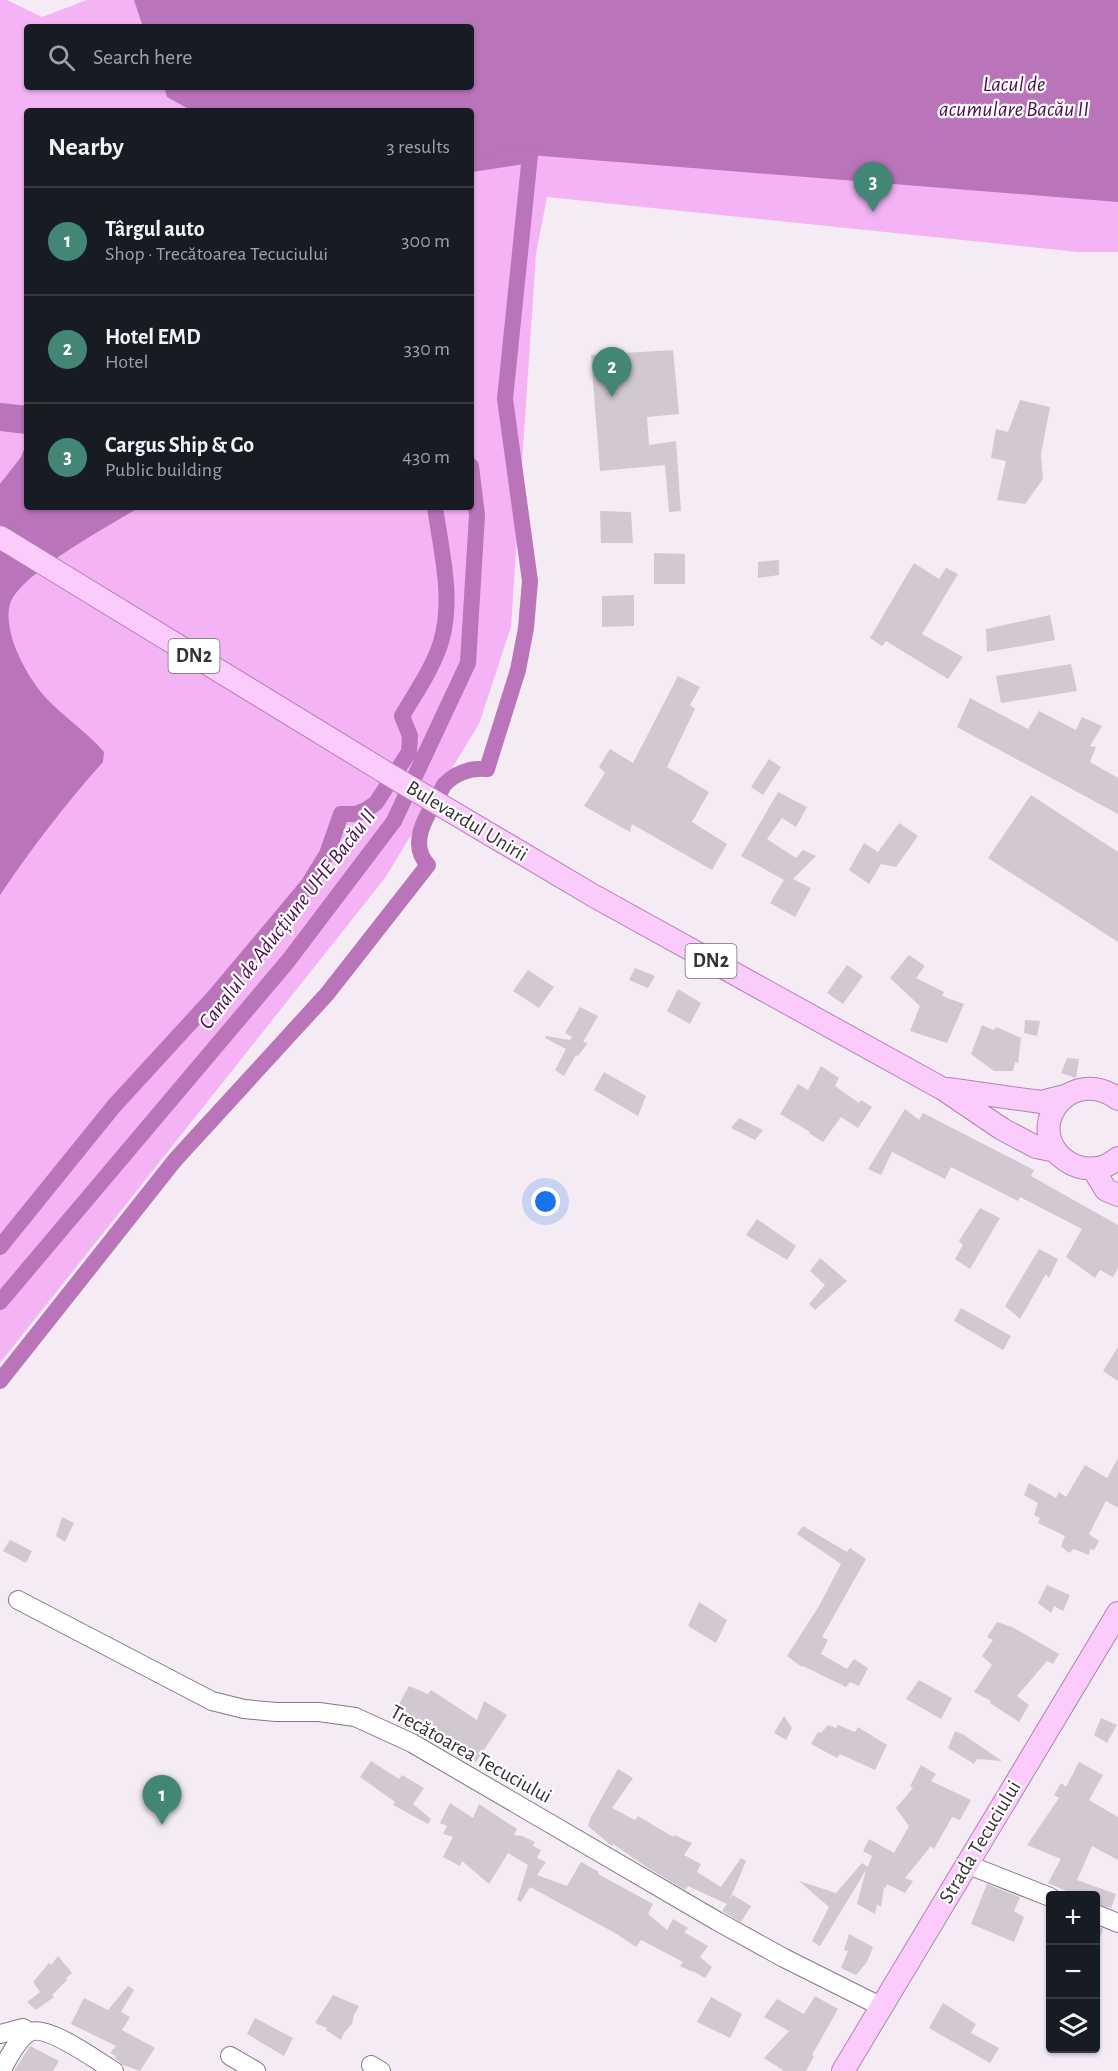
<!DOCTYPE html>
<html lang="en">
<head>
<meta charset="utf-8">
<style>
  body { margin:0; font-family:"Alegreya Sans",sans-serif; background:#20242c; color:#f1f3f6 }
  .controls { position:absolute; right:18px; bottom:18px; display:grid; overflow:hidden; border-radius:6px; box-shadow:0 2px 4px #0004 }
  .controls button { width:54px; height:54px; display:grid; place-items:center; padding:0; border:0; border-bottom:2px solid #363941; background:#171b24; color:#f1f3f6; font:30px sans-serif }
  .you { position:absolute; left:546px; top:1202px; width:21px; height:21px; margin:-15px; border:4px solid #fff; border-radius:50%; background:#1a73e8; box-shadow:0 0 0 9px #1a73e833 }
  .badge { display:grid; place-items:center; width:39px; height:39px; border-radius:50%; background:#448676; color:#fff; font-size:20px; font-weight:700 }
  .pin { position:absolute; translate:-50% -50px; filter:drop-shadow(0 2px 3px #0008) }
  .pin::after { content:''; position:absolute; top:32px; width:21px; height:18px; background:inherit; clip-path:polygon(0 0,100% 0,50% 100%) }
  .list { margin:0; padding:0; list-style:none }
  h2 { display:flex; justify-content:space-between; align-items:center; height:78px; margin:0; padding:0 24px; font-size:26px }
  h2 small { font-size:20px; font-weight:400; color:#9ea1a6 }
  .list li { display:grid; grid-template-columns:39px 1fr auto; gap:18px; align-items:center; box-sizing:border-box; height:108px; padding:0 24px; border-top:2px solid #363941 }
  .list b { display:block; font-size:22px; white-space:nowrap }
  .list p { margin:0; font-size:20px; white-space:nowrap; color:#9ea1a6 }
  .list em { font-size:20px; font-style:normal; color:#9ea1a6 }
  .icon { flex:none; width:33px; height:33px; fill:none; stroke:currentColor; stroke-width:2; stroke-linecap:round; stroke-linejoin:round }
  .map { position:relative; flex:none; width:1118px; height:2071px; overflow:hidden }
  .search { position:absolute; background:#171b24; box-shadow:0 2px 4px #0004; left:24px; top:24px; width:450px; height:66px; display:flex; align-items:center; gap:15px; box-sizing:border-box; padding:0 21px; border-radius:6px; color:#9ea1a6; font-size:22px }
  .panel { position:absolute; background:#171b24; box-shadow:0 2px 4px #0004; left:24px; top:108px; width:450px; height:402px; border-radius:6px }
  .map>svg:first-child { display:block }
</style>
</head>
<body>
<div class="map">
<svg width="1118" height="2071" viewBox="0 0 1118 2071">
  <rect width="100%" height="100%" fill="#f4ebf4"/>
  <!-- green -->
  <path fill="#f4b3f4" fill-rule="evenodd" d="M0,0h7l35,17 45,-17h1031v252h-40l-531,-55 -11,57 -25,373 -32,97 -94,154 -385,485zM27,27h444v60h-444zM27,111h444v396h-444z"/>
  <!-- water -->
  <path fill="#ba74ba" d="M134,0h984v202l-588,-47 -59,8v-52h-279l-25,-14 -3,-10h307v-60h-328z
    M27,442v65h113c-28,17 -121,67 -130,97 -8,29 18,75 37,95 18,19 40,33 57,53l-1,10c-38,42 -71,86 -103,133v-411l21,-27z"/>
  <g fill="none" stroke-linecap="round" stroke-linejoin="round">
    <!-- canal -->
    <path stroke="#ba74ba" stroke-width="16" d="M0,1247l114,-141 100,-109 94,-112 19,-31 14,-40h15l10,-4 10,-7 33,-51 1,-16 -8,-20c14,-24 31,-48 39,-74 13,-44 0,-91 -6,-135
      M0,1302l288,-341 106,-140 74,-158 9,-148 -6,-49
      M0,1381l175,-221 152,-166 101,-129c-23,-24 4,-56 16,-80 12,-13 26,-17 43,-16l31,-99 8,-42 4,-47 -25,-182 25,-244 -59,9"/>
    <!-- river -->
    <path stroke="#ba74ba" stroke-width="28" d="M0,417l27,3"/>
  </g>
  <!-- building -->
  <path fill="#d1c8d1" d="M673,350l6,64 -32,3 2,28 27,-4 5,70 -12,1 -4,-47 -65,6 -9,-116z
    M1020,400l30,7 -9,47 2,25 -18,25 -28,-4 9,-39 -15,-3 5,-29 12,3z
    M600,511l31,1 2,31h-32z
    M654,553l31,1v30h-31z
    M779,560v15l-21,3v-16z
    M914,563l25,16 7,-11 12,6 -36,60 41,23 -15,22 -62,-38 -4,5 -12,-8z
    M634,595v31l-32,1v-31z
    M1050,615l5,25 -68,12 -1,-23z
    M1071,664l6,27 -76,12 -5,-27z
    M678,676l22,11 -10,18 5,4 -28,58 42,25 -17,30 35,22 -15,26 -80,-46 -2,8 -46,-26 21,-33 -6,-6 11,-18 23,14z
    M970,698l58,31 11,-18 37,19 6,-13 20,9 -12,20 6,1 -6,15 28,16v36l-161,-87z
    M769,759l12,8 -18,28 -12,-8z
    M778,792l29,15 -11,20 -14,-9 -15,21 29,19 7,-8 13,6 -23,23 18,9 -16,29 -25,-14 14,-23 -43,-24z
    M1031,795l87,57v90l-130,-84z
    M899,823l19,13 -22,31 -15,-3 -12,20 -20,-14 15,-27 14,9z
    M909,955l16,11 -9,12 28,14 -2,4 22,8 -17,39 -37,-12 10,-25 -30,-28z
    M847,965l16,11 -20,28 -16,-11z
    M635,968l20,8 -7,12 -19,-8z
    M528,970l26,17 -15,21 -26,-17z
    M678,989l23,14 -11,21 -23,-13z
    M580,1007l18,9 -15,26 5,1 -10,13 -2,-1 -12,21 -9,-6 11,-21 -21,-11 1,-2 24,4 2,-3 -7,-4z
    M1025,1020l15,1 -3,15 -13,-3z
    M982,1025l11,5 4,-3 24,11 -3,25 -3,-1 -2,9h-19l-23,-17z
    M1067,1058l12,1 -3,19 -15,-5z
    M821,1066l18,12 -4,8 24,17 2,-3 11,7 -14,21 -17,-11 -18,25 -14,-9 1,-1 -30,-18 18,-30 10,6z
    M604,1072l42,24 -8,20 -44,-26z
    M905,1109l14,11 4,-7 111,57 -3,6 87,49v43l-5,9 -13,-7 -5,8 -29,-21 16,-28 -62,-32 -2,4 -67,-34 -6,12 -53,-27 -11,23 -13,-6z
    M739,1118l24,12 -8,10 -24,-12z
    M980,1208l20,10 -30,51 -15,-10 8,-14 -4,-4z
    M757,1219l39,27 -9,14 -41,-25z
    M1039,1249l19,10 -9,19 -3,-4 -26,45 -15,-13z
    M820,1258l27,23 -32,29 -6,-6 16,-19 -15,-14z
    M961,1308l50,28 -8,14 -49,-29z
    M1118,1347v34l-15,-10z
    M1118,1458v50l-12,-7 -17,33 10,7 -5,9 -4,-1 -1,6 -15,-6 -5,4 -8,-7 4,-10 -27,-13 2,-5 -6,-3 4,-12 -14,-8 5,-12 27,15 3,-6 7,5 19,-32 22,13z
    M62,1517l12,6 -9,19 -9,-6z
    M803,1526l44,26 3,-4 16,11 -44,78 6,3 -7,14 26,15 7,-10 14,9 -9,18 -9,-4 -4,5 -43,-21 -1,1 -15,-11 32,-50 22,-42 -44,-30z
    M10,1540l22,11 -6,12 -23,-12z
    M1047,1585l23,10 -7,16 -9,-5 -3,7 -13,-10z
    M699,1602l28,18 -11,23 -28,-17z
    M997,1622l15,5 47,27 -6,10 -6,-3 -30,35 12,9 -10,17 -29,-19 1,-2 -17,-9 18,-27 -10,-9 11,-16 -6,-3z
    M919,1680l33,18 -11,21 -35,-20z
    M409,1686l19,8 3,-4 46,30 7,-19 23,14 -31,47 -67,-43 -2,5 -14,-9z
    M784,1716l8,12 -6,12 -12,-7z
    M1101,1718l16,7 -10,18 -13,-8z
    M828,1725l8,3 2,-3 17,7 3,-5 29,18 -12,25 -35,-16 -3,4 -26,-14 7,-12 3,1z
    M955,1731l9,4 38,26 -25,-2 -3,5 -26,-16z
    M371,1761l28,18 3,-4 22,13 -11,16 18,15 -3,5 -35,-19 2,-3 -35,-25z
    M1079,1762l24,13 -14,25 29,17v43l-26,-14 -15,34 39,14 -5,14 -16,-5v-7h-17l-30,-13 13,-24 -34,-14 32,-47 -5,-3 7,-12 5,4z
    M921,1765l15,9 -5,7 40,19 -11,20 -8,-3 -18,32 -3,-3 -26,32 8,3 -8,12 -18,-9 -1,4 -2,-1 -3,20 -4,-3 -2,10 -18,-10 9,-34 -46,76 -8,-5 17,-34 -30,-26 37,12 26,-30 6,4 4,-11 -9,-5 6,-12 25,14 15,-27 -13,-18 17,-20 -3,-2z
    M618,1769l15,9 -21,30 23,12 3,-4 35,21 1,-2 18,8 -8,12 17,9 -4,8 24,15 20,-29 5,3 -16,38 3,-4 18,11 -10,16 -19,-11 5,-7 -39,-18 -3,4 -40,-24 -32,-22 -1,2 -24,-20 3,-9z
    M450,1803l23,15 6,-14 38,25 -3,6 8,1 13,6 -2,4 8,4 -4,8 9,4 -9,13 30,11 14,-24 18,10 -1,2 55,30 -5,10 19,16 6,-11 15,9 -4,4 24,14 -8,11 12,10 -7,11 -12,-7v1l-13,-6 3,-4 -42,-22 -5,7 -19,-13 -87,-47 -9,15 -4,-2 11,-35 -20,-12 -19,31 -27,-23 -2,5 -17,-9 10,-20 -10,-3 4,-8 -7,-3z
    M987,1884l33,13 -6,14 10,6 -10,25 -43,-18z
    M1095,1926l8,3 -6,16h-2z
    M849,1934l24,13 -6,15 -11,13 -15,-7 7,-17 -4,-1z
    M58,1956l14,17 -6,5 1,2 -15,15 2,2 -18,13 -9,-8 13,-10 -7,-10 16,-19 2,2z
    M128,1986l6,4 -13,22 9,5 -8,13 33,18 -15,23 -17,-6 -8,-7 1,-2 -6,-3 6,-7 -45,-22 13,-26 24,12z
    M333,1995l26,11 -5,9 -2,9 -8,9 -3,7 -15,-10 1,-2 -12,-5z
    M815,1996l23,13 -26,46 2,1 -8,15h-22l-20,-13 25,-27 -25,-14 13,-18 27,15z
    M711,1997l31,17 -12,24 -33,-16z
    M943,2003l33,21 -5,9 28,15 -9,15 -61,-35z
    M255,2018l38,20 -9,18 -37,-22z
    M30,2046l29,15 -6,10h-39z"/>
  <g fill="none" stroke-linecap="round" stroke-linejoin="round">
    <!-- minor casing -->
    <g stroke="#827981" stroke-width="20">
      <path id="minor" d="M18,1600l194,101 32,8 32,3h43l36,5 57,26 305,178 67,37 98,49
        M966,1864l84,33
        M1096,1914l22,9
        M0,2034l23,-6 6,4
        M230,2056l26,15
        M371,2065l10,6
        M1,2071c7,-12 15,-30 27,-38 17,-11 69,28 86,38"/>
    </g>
    <!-- major casing -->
    <g stroke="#b480b4" stroke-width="24">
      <path id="major" d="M0,537l388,237 206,122 349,193 59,40 34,18 20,4
        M948,1089l93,13 24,-6
        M1118,1099c-44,-33 -92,21 -58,57 7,6 14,11 24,12 13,2 24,-1 34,-10
        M1093,1169l13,21 12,5
        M843,2071l275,-458"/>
    </g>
    <!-- minor -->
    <use href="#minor" stroke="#fff" stroke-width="18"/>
    <!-- major -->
    <use href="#major" stroke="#fbccfb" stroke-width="22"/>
  </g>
  <g text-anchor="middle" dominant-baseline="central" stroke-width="4.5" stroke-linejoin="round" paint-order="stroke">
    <!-- shield labels -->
    <g fill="#fff" stroke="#727072" stroke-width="1.5">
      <rect x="168.5" y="639" width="51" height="34" rx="4.5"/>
      <rect x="685.5" y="944" width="51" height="34" rx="4.5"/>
    </g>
    <g font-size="20" font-weight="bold" fill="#363236">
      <text x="194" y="656">DN2</text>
      <text x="711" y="961">DN2</text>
    </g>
    <!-- street labels -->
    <g font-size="21" fill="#363236" stroke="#fff">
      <text transform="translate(467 821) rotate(31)">Bulevardul Unirii</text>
      <text transform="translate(471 1754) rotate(29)">Trecătoarea Tecuciului</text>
      <text transform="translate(980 1842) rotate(-59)">Strada Tecuciului</text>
    </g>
    <!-- water labels -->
    <g font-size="22" font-style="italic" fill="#4e0c50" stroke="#fff">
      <text x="1014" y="84">Lacul de<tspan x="1014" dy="25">acumulare Bacău II</tspan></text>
      <text transform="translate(287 919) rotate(-52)">Canalul de Aducțiune UHE Bacău II</text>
    </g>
  </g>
</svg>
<div class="controls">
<button>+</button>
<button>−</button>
<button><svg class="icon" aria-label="layers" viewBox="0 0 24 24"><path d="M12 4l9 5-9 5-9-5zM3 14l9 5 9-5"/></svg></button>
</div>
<div class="you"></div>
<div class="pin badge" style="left:162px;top:1825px">1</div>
<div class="pin badge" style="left:612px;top:397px">2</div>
<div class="pin badge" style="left:873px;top:212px">3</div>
<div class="search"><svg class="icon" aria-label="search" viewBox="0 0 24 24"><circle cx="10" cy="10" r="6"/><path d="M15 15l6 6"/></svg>Search here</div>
<section class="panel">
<h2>Nearby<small>3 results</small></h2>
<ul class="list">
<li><span class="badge">1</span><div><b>Târgul auto</b><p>Shop · Trecătoarea Tecuciului</p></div><em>300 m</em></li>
<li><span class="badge">2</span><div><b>Hotel EMD</b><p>Hotel</p></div><em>330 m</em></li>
<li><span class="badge">3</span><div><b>Cargus Ship &amp; Go</b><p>Public building</p></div><em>430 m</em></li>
</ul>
</section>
</div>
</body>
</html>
